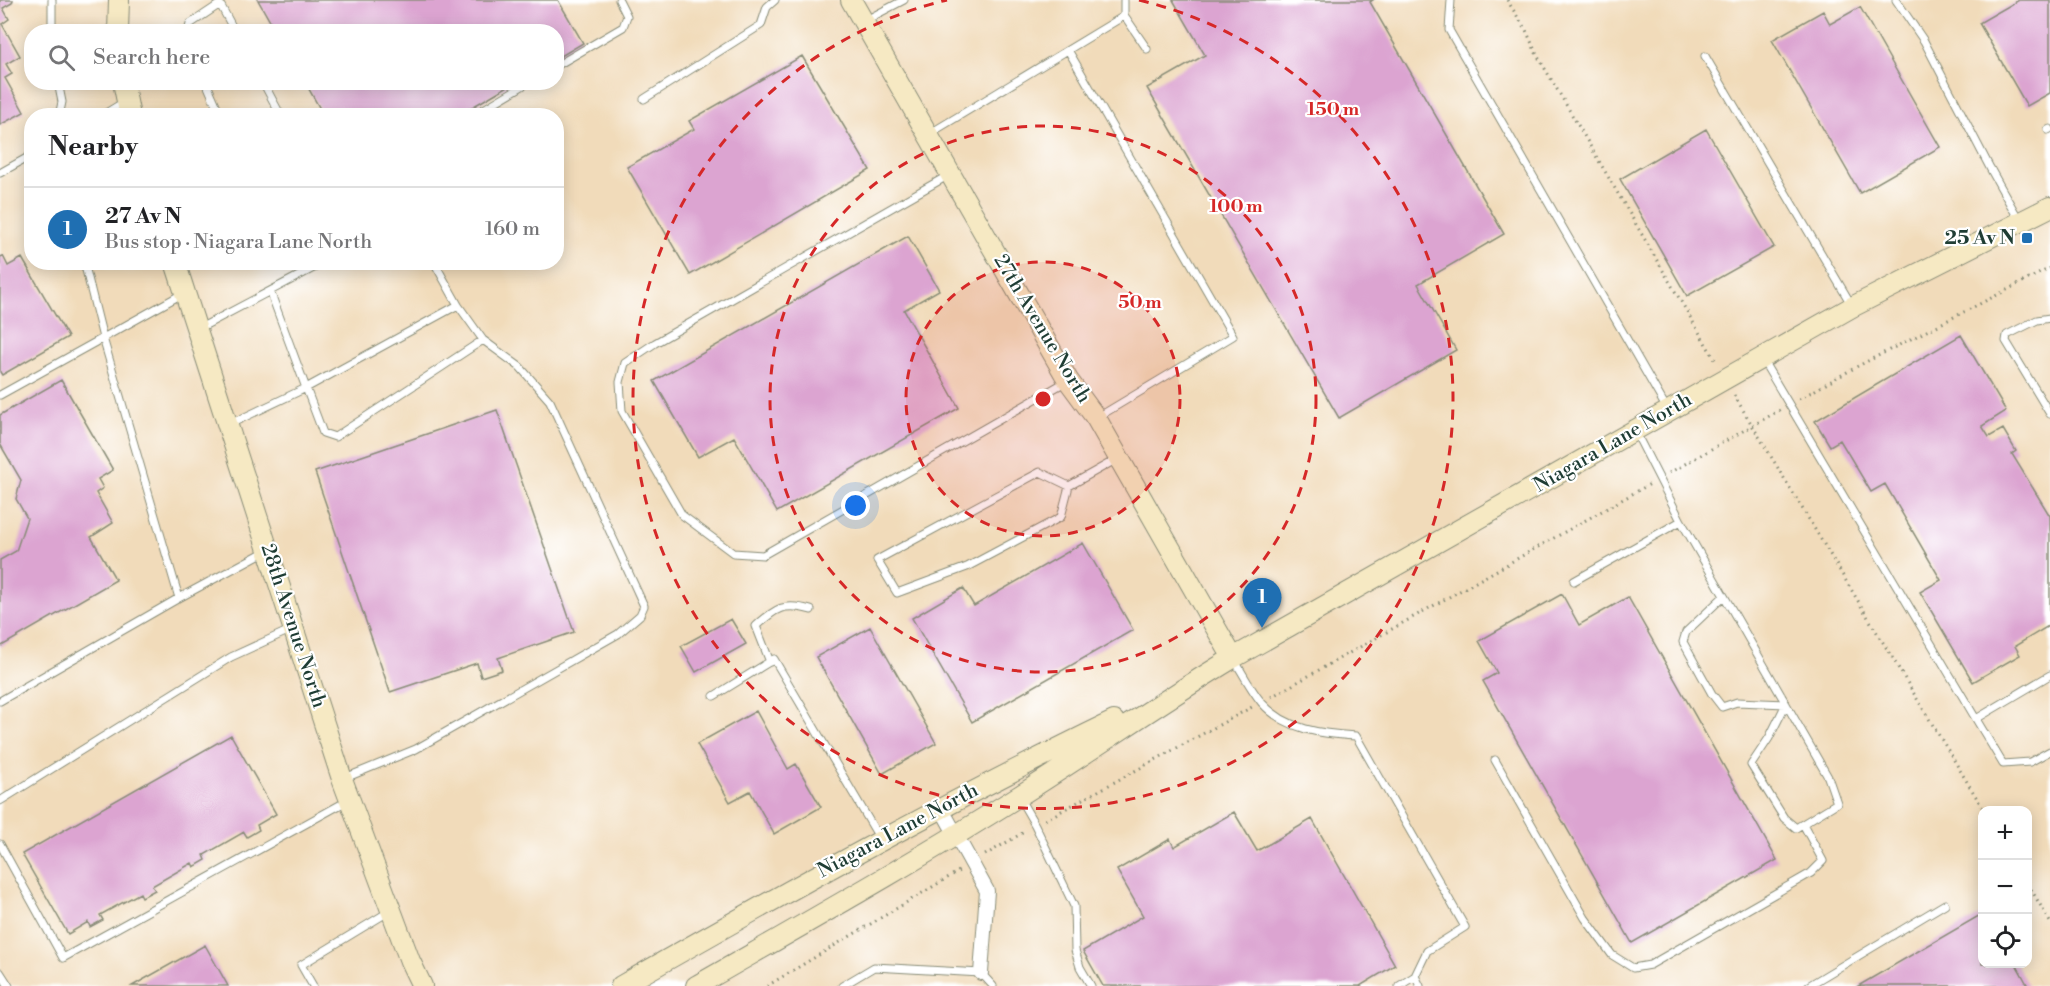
<!DOCTYPE html>
<html lang="en">
<head>
<meta charset="utf-8">
<style>
  body { margin:0; font-family:"Libre Bodoni",serif; background:#f2f2f2; color:#202124 }
  .controls { position:absolute; right:18px; bottom:18px; display:grid; overflow:hidden; border-radius:12px; box-shadow:0 3px 15px #0003 }
  .controls button { width:54px; height:54px; display:grid; place-items:center; padding:0; border:0; border-bottom:2px solid #e0e0e0; background:#fff; color:#202124; font:30px sans-serif }
  .you { position:absolute; left:856px; top:506px; width:21px; height:21px; margin:-15px; border:4px solid #fff; border-radius:50%; background:#1a73e8; box-shadow:0 0 0 9px #1a73e833 }
  .badge { display:grid; place-items:center; width:39px; height:39px; border-radius:50%; background:#1f6fb2; color:#fff; font-size:20px; font-weight:700 }
  .pin { position:absolute; translate:-50% -50px; filter:drop-shadow(0 2px 3px #0008) }
  .pin::after { content:''; position:absolute; top:32px; width:21px; height:18px; background:inherit; clip-path:polygon(0 0,100% 0,50% 100%) }
  .list { margin:0; padding:0; list-style:none }
  h2 { display:flex; justify-content:space-between; align-items:center; height:78px; margin:0; padding:0 24px; font-size:26px }
  h2 small { font-size:20px; font-weight:400; color:#757577 }
  .list li { display:grid; grid-template-columns:39px 1fr auto; gap:18px; align-items:center; box-sizing:border-box; height:84px; padding:0 24px; border-top:2px solid #e0e0e0 }
  .list b { display:block; font-size:22px; white-space:nowrap }
  .list p { margin:0; font-size:20px; white-space:nowrap; color:#757577 }
  .list em { font-size:20px; font-style:normal; color:#757577 }
  .icon { flex:none; width:33px; height:33px; fill:none; stroke:currentColor; stroke-width:2; stroke-linecap:round; stroke-linejoin:round }
  .map { position:relative; flex:none; width:2050px; height:986px; overflow:hidden }
  .search { position:absolute; background:#fff; box-shadow:0 3px 15px #0003; left:24px; top:24px; width:540px; height:66px; display:flex; align-items:center; gap:15px; box-sizing:border-box; padding:0 21px; border-radius:24px; color:#757577; font-size:22px }
  .panel { position:absolute; background:#fff; box-shadow:0 3px 15px #0003; left:24px; top:108px; width:540px; height:162px; border-radius:24px }
  .map>svg:first-child { display:block }
</style>
</head>
<body>
<div class="map">
<svg width="2050" height="986" viewBox="0 0 2050 986">
  <rect width="100%" height="100%" fill="#fff"/>
  <filter id="ink" filterUnits="userSpaceOnUse"><feTurbulence type="fractalNoise" baseFrequency=".0167" numOctaves="2"/><feDisplacementMap in="SourceGraphic" scale="12" xChannelSelector="R" yChannelSelector="G"/><feConvolveMatrix kernelMatrix="1 2 1 2 8 2 1 2 1" color-interpolation-filters="sRGB"/></filter>
  <filter id="wash" filterUnits="userSpaceOnUse"><feTurbulence type="fractalNoise" baseFrequency=".008" numOctaves="4" result="noise"/><feDisplacementMap in="SourceGraphic" scale="24" xChannelSelector="R" yChannelSelector="G"/><feGaussianBlur stdDeviation="1.35" result="paint"/><feColorMatrix in="noise" values="0 0 0 0 0 0 0 0 0 0 0 0 0 0 0 0 0 1.4 0 .05"/><feComposite in="paint" operator="in"/></filter>
  <g filter="url(#wash)">
    <rect width="100%" height="100%" fill="#f1dbba"/>
    <g id="blocks">
      <!-- building -->
      <path fill="#dca4d1" d="M0,0h13l-1,3 -9,5 6,11 -7,5 18,32 -14,8 6,10 -7,4 19,34 -24,13z
        M258,0h300l25,43 -27,16v-27h-280z
        M1173,0h200l-3,2 134,232 -86,50 38,66 -117,68 -192,-330 58,-33z
        M2019,0h31v93l-23,13 -48,-83z
        M1860,7l80,140 -80,46 -88,-153 51,-29 7,13z
        M802,56l68,114 -180,105 -63,-108 67,-38 -5,-8z
        M305,82h210l-58,34h-133z
        M1706,129l68,118 -87,49 -67,-117z
        M908,236l31,54 -35,20 55,98 -182,104 -43,-75 -36,20 -44,-76z
        M3,256l5,10 14,-8 46,79 -66,38 -2,-3v-115z
        M1961,335l45,76 -24,15 7,11 14,-8 13,22 -4,3 38,62v109l-35,21 5,9 -47,27 -53,-90 21,-12 -56,-96 -14,8 -31,-52 -10,6 -15,-25z
        M61,380l52,90 -15,9 5,9 -7,5 17,30 -22,14 25,43 -116,67v-87l16,-9 11,-33 -11,-19 5,-19 -21,-36v-29z
        M497,410l77,222 -76,26 4,12 -21,7 -4,-14 -87,29 -75,-220z
        M1083,543l50,87 -161,92 -60,-104 51,-30 11,18z
        M1562,594l17,31 49,-28 149,263 -145,83 -149,-262 14,-8 -18,-32z
        M731,619l15,25 -50,28 -15,-26z
        M870,627l66,116 -54,31 -66,-117z
        M756,711l32,58 8,-5 25,43 -47,27 -24,-43 -20,11 -33,-58z
        M231,735l45,79 -19,11 2,5 -12,7 -3,-5 -40,23 2,5 -12,7 -2,-4 -40,23 3,4 -13,7 -2,-4 -40,22 3,5 -13,7 -2,-5 -20,12 -46,-80z
        M1234,812l23,39 55,-32 83,146 -35,21h-257l-20,-35 60,-35 -26,-46 53,-31 4,8z
        M1982,914v50h34l12,22h-170z
        M205,945l23,41h-96z"/>
    </g>
  </g>
  <g filter="url(#ink)">
    <use href="#blocks" fill-opacity="0" stroke="#888c77" stroke-width="1.5"/>
    <g fill="none" stroke-linecap="round" stroke-linejoin="round">
      <!-- lane casing -->
      <g stroke="#888c77" stroke-width="9">
        <path id="lane" d="M52,0v32
          M1451,0l-2,30 218,379
          M1896,0l28,41 66,127 29,52
          M1124,15l23,34
          M866,20l38,-20
          M188,32l2,-8 30,-20 15,28
          M1068,50l165,286 -135,81
          M1705,56l146,248
          M556,66l67,-39 4,-11 -8,-16
          M58,82l4,20 -3,14
          M206,82l15,34
          M263,82l18,34
          M644,99l117,-74 6,-18 8,-7
          M101,116l23,-14
          M472,116l57,-34
          M2048,130l2,-1
          M929,134l195,-118v-16
          M0,173l32,-18
          M949,175l-294,168 -30,20 -5,19 2,29 60,104 51,38 30,2 304,-174
          M458,305l-152,83 17,45 12,4 148,-97
          M2050,318l-13,2 -30,15 -1,6 44,73
          M200,328l125,-66
          M1762,359l214,360 74,-44
          M0,395l103,-57 -19,-76
          M230,424l76,-36 -36,-97
          M1636,433l45,88 147,256 9,26 -41,25 -12,-10 -33,-53 18,-27 17,-34 -49,-2 -15,5 -10,-13 -29,-52 3,-10 38,-36
          M1069,486l-29,-14 -163,88 20,33 70,-26 94,-50 8,-31 48,-27
          M1574,581l107,-60
          M179,598l-76,-260 79,-44
          M1234,659c9,15 17,31 28,44 24,27 60,31 94,33l109,191 -38,24 -12,25 5,10
          M770,662l-14,-36c20,-18 28,-24 55,-16
          M714,696l60,-37 106,180
          M0,701l179,-103 87,-47
          M1976,719l27,45 27,-2 20,-11
          M1495,760l90,158 27,37 21,13 17,-3 161,-92 12,-12 -20,-37
          M345,778l71,-29 202,-115 22,-19 4,-9 -94,-205 -30,-34 -37,-27 -25,-35 -24,-43
          M1020,799l15,26 39,81 1,44 5,17 11,19
          M0,801l231,-144 61,-28
          M0,844l63,114 284,-157
          M0,972l9,14
          M313,986l-12,-21 89,-54
          M842,986l32,-19 107,6 12,13
          M1399,986l16,-10
          M1808,986l137,-82"/>
      </g>
      <!-- street casing -->
      <g stroke="#888c77" stroke-width="16">
        <path id="street" d="M941,808l46,83 -6,82"/>
      </g>
      <!-- secondary casing -->
      <g stroke="#888c77" stroke-width="22">
        <path id="secondary" d="M851,0l217,380 28,38 137,240
          M118,32l1,-32
          M123,82l7,34
          M175,262l167,517 68,182 12,25
          M621,986c163,-93 325,-184 493,-265
          M696,986c108,-62 217,-123 323,-190 72,-45 141,-94 214,-138l619,-351 198,-100"/>
      </g>
      <!-- path -->
      <path stroke="#888c77" stroke-width="3" stroke-dasharray="1.5 4.5" stroke-linecap="butt" d="M1507,0l19,30 11,25 180,308
        M1734,395l250,415
        M1799,399l59,-33 192,-98
        M1669,473l111,-63
        M1271,697l379,-213
        M1045,820l207,-113
        M985,855l41,-24
        M2028,884l22,38
        M767,986l192,-115"/>
      <!-- lane -->
      <use href="#lane" stroke="#fff" stroke-width="7"/>
      <!-- street -->
      <use href="#street" stroke="#fff" stroke-width="14"/>
      <!-- secondary -->
      <use href="#secondary" stroke="#f6e9c3" stroke-width="20"/>
    </g>
  </g>
  <!-- distance rings -->
  <circle cx="1043" cy="399" r="137" fill="#d62828" fill-opacity=".12"/>
  <g fill="none" stroke="#d62828" stroke-width="3" stroke-dasharray="10 8">
    <circle cx="1043" cy="399" r="137"/>
    <circle cx="1043" cy="399" r="273"/>
    <path d="M1139 0A410 410 0 1 1 947 0"/>
  </g>
  <!-- markers -->
  <rect fill="#1f6fb2" stroke="#fff" stroke-width="2" x="2021" y="232" width="12" height="12" rx="3"/>
  <g text-anchor="middle" dominant-baseline="central" stroke-width="4.5" stroke-linejoin="round" paint-order="stroke">
    <!-- poi labels -->
    <g font-size="20" font-weight="bold" fill="#1f3d34" stroke="#fff" text-anchor="end">
      <text x="2015" y="238">25 Av N</text>
    </g>
    <!-- street labels -->
    <g font-size="20" fill="#1f3d34" stroke="#fff">
      <text transform="translate(1042 329) rotate(59)">27th Avenue North</text>
      <text transform="translate(1613 443) rotate(-30)">Niagara Lane North</text>
      <text transform="translate(293 626) rotate(72)">28th Avenue North</text>
      <text transform="translate(898 831) rotate(-28)">Niagara Lane North</text>
    </g>
  </g>
  <circle cx="1043" cy="399" r="9" fill="#d62828" stroke="#fff" stroke-width="3"/>
  <g font-size="18" text-anchor="middle" font-weight="bold" fill="#d62828" stroke="#fff" stroke-width="4.5" stroke-linejoin="round" paint-order="stroke">
    <text x="1333" y="115">150 m</text>
    <text x="1236" y="212">100 m</text>
    <text x="1140" y="308">50 m</text>
  </g>
</svg>
<div class="controls">
<button>+</button>
<button>−</button>
<button><svg class="icon" aria-label="locate" viewBox="0 0 24 24"><circle cx="12" cy="12" r="6"/><path d="M12 2v4M12 18v4M2 12h4M18 12h4"/></svg></button>
</div>
<div class="you"></div>
<div class="pin badge" style="left:1262px;top:628px">1</div>
<div class="search"><svg class="icon" aria-label="search" viewBox="0 0 24 24"><circle cx="10" cy="10" r="6"/><path d="M15 15l6 6"/></svg>Search here</div>
<section class="panel">
<h2>Nearby<small></small></h2>
<ul class="list">
<li><span class="badge">1</span><div><b>27 Av N</b><p>Bus stop · Niagara Lane North</p></div><em>160 m</em></li>
</ul>
</section>
</div>
</body>
</html>
